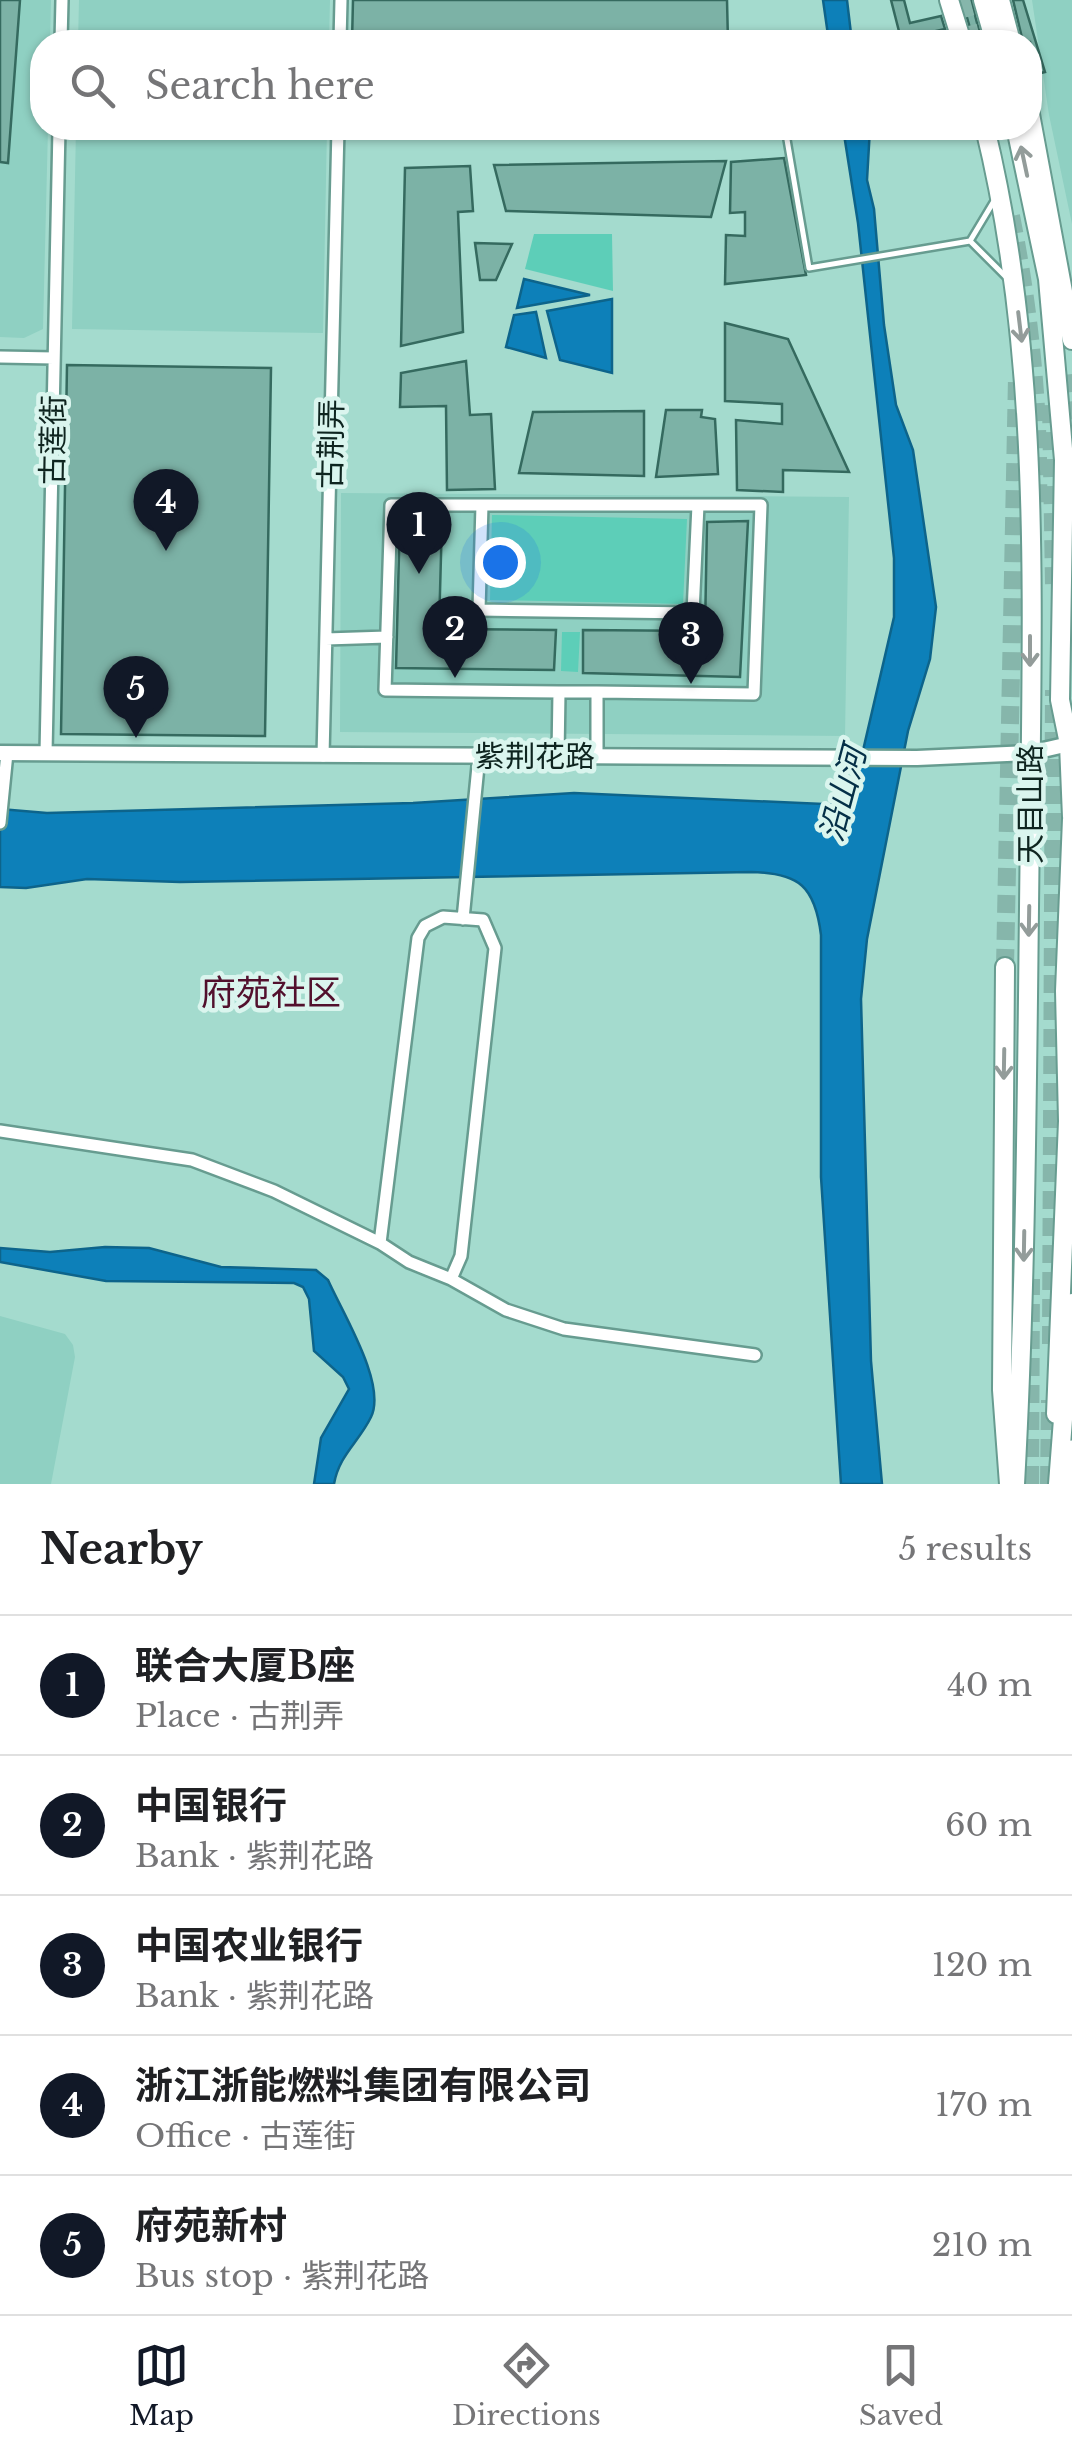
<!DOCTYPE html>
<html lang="en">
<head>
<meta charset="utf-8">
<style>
  body { margin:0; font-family:"Libre Baskerville","Noto Sans SC",serif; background:#f6f6f6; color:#202124 }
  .you { position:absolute; left:500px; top:562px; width:35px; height:35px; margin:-25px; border:8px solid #fff; border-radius:50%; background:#1a73e8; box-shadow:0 0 0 15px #1a73e833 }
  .badge { display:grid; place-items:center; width:65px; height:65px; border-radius:50%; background:#111827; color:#fff; font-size:32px; font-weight:700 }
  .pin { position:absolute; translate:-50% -82px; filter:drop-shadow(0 2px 5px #0008) }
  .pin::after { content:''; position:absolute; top:52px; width:35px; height:30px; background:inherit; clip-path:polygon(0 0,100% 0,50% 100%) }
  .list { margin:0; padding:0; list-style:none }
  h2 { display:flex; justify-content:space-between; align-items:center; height:130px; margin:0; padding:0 40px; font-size:42px }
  h2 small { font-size:32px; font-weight:400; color:#757577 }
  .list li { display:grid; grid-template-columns:65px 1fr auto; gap:30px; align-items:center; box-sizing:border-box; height:140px; padding:0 40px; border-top:2px solid #e0e0e0 }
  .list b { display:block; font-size:38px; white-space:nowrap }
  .list p { margin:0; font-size:32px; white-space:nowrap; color:#757577 }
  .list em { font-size:32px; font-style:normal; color:#757577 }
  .icon { flex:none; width:55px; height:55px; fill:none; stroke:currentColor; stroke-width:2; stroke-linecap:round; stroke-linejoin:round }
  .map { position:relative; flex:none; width:1072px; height:1484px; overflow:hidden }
  .search { position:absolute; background:#fff; box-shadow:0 2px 8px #0004; left:30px; right:30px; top:30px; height:110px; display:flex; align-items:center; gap:25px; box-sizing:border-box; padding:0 35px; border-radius:40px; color:#757577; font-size:38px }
  .sheet { height:830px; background:#fff }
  nav { display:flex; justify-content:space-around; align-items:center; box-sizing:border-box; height:140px; border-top:2px solid #e0e0e0; background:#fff; font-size:28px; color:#757577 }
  nav a { display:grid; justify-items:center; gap:5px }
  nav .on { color:#111827 }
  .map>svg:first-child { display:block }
</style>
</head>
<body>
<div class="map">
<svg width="1072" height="1484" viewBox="0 0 1072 1484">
  <rect width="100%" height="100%" fill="#a4dbce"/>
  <!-- built -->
  <path fill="#8fd0c2" d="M0,0h51l-1,42h-8v86h6l-5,201 -19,9 -24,-1z
    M79,0h251l-1,42h-251z
    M1032,0h40v224l-23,-109z
    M76,128h251l-4,205 -251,-4z
    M341,493l508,4 -4,239 -505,-4z
    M0,1316l65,18 8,11 2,12 -24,127h-51z"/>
  <!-- green -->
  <path fill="#5dceb8" d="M534,234h78l1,57 -88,-22z
    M492,515l195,4 -4,85 -193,-4z
    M562,632h18l-2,40 -17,-1z"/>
  <!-- water -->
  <path fill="#0d80b9" stroke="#0d648b" stroke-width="2.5" d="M823,0h24l5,42h-23z
    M843,128h27l-3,52 7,29 10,116 12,80 17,45 23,157 -6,52 -22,72 -41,208 -6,60 10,362 11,123h-41l-20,-307v-242c-6,-49 -22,-62 -70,-63l-571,10 -93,-3 -61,9 -26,-1v-78l47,4 366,-10 161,-10 272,12 9,-20 39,-168v-59l-36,-335z
    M524,279l66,16 -73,13z
    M612,299v74l-52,-13 -13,-49z
    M536,312l10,46 -40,-11 8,-32z
    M105,1247l44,1 72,19 95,3 12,10c15,34 59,104 43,137 -12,25 -32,38 -37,67h-20l7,-46 28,-49 -6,-12 -29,-26 -5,-52 -6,-12 -9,-4 -188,-2 -106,-19v-14l50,4z"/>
  <!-- building -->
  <path fill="#7cb2a6" stroke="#356a5f" stroke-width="2.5" d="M0,0h20l-12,163 -8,-1z
    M353,0h374l1,42h-376z
    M891,0h13l6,23 31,-7 4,13 -44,10z
    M962,0h9l11,42h-8z
    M1013,0h10l22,72 -13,3 -2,-33h-7z
    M784,158l22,117 -81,9 1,-49 19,1v-24l-15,1 1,-51z
    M726,161l-15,56 -205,-6 -12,-46z
    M470,166l3,45 -15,1 5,120 -62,14 4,-178z
    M475,243l37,1 -16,36h-16z
    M725,323l63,16 61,133 -66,-2v22l-46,-2 -1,-70 46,4v-20l-57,-3z
    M466,361l4,54 21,-1 4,75 -48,1 -1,-84 -46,1 1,-34z
    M67,365l204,3 -6,368 -204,-2z
    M666,410h36l-1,7 14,2 3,55 -62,3z
    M644,411v65l-125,-3 14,-61z
    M400,516l42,3 -3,110 117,1 -2,40 -158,-2z
    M748,521l-8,156 -157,-4v-43l122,1 2,-109z"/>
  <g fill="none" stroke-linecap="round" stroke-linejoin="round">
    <!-- trunk-tunnel -->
    <path stroke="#86b6ab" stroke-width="18" stroke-dasharray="18 9" stroke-linecap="butt" d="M961,0l11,42
      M1011,216c19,95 29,195 27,292
      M1063,375l9,78
      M1051,405l3,179
      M1005,967l12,-589
      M1051,1344l3,-654
      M1030,1484l1,-205
      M1049,1484l1,-84"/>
    <!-- service casing -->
    <g stroke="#679c90" stroke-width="10">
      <path id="service" d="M785,128l24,140 161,-27
        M340,133l207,-5
        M970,241l37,37
        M970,241l24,-40"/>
    </g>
    <!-- minor casing -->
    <g stroke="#679c90" stroke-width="16">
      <path id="minor" d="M61,42l1,-42
        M340,42l1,-42
        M0,357l54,1
        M482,505l-3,105 214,3 5,-108
        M326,639l61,-2
        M559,692h38
        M46,753l13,-625
        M323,756l15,-628
        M558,756l1,-64 -174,-2 6,-185h370l-7,189 -157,-2v64
        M0,823l7,-70
        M443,917l40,3 12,28 -34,308 -10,23 -42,-17 -29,-19 38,-305 7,-12z
        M463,919l16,-163
        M0,1131l192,29 82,31 106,52
        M451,1279l55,31 58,19 191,26"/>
    </g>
    <!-- tertiary casing -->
    <g stroke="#679c90" stroke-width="19">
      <path id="tertiary" d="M0,753l917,5 113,-5 39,-9"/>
    </g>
    <!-- secondary casing -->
    <g stroke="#679c90" stroke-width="20">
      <path id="secondary" d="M1065,1484l7,-36"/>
    </g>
    <!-- primary casing -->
    <g stroke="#679c90" stroke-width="22">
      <path id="primary" d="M949,0l13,42
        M983,0l12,42
        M1000,0l11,42
        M1030,114l42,226
        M985,128c56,229 47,464 45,699 -3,219 -3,438 -15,657
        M1016,128l32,151 16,181 -4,240 9,44 3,73
        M1056,1414l12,-293 -3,-130 7,-172"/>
    </g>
    <!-- trunk casing -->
    <g stroke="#679c90" stroke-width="22">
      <path id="trunk" d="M1005,967l-3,423 7,94
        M1058,1484l14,-181"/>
    </g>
    <!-- service -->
    <use href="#service" stroke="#fff" stroke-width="5"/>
    <!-- minor -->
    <use href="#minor" stroke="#fff" stroke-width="11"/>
    <!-- tertiary -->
    <use href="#tertiary" stroke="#fff" stroke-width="14"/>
    <!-- secondary -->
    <use href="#secondary" stroke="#fff" stroke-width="15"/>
    <!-- primary -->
    <use href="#primary" stroke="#fff" stroke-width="18"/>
    <!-- trunk -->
    <use href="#trunk" stroke="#fff" stroke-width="18"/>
  </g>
  <!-- one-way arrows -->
  <defs><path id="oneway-shaft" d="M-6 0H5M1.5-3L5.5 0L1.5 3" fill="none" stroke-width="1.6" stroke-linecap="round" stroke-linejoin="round" transform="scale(2.5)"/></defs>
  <g stroke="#939c9a">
    <use href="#oneway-shaft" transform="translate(1024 161) rotate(-102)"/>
    <use href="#oneway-shaft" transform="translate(1020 327) rotate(83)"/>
    <use href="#oneway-shaft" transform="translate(1030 651) rotate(90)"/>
    <use href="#oneway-shaft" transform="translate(1029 921) rotate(91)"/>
    <use href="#oneway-shaft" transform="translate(1004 1064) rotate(91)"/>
    <use href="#oneway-shaft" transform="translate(1024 1246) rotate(91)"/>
  </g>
  <g text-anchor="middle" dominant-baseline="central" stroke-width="9" stroke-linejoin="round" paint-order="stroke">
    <!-- street labels -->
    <g font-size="30" fill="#0e241f" stroke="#daf5ee">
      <text transform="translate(53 440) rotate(-89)">古莲街</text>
      <text transform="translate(331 444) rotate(-89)">古荆弄</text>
      <text x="535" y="756">紫荆花路</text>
      <text transform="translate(1030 804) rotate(-90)">天目山路</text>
    </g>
    <!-- water labels -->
    <g font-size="32" font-style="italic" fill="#042f47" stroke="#daf5ee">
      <text transform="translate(843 794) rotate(-75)">沿山河</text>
    </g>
    <!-- quarter labels -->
    <g font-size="35" fill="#52102d" stroke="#daf5ee">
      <text x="271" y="992">府苑社区</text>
    </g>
  </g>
</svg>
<div class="you"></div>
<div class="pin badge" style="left:419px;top:574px">1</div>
<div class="pin badge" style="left:455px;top:678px">2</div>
<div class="pin badge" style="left:691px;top:684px">3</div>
<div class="pin badge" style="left:166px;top:551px">4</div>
<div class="pin badge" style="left:136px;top:738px">5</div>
<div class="search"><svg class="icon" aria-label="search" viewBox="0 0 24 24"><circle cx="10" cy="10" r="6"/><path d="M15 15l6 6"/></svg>Search here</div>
</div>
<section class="sheet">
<h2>Nearby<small>5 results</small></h2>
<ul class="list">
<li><span class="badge">1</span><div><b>联合大厦B座</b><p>Place · 古荆弄</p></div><em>40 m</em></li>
<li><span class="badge">2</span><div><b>中国银行</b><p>Bank · 紫荆花路</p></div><em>60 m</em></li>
<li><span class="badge">3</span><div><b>中国农业银行</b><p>Bank · 紫荆花路</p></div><em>120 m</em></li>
<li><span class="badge">4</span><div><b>浙江浙能燃料集团有限公司</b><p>Office · 古莲街</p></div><em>170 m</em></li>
<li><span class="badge">5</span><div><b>府苑新村</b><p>Bus stop · 紫荆花路</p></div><em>210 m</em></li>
</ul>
</section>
<nav>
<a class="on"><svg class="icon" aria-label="map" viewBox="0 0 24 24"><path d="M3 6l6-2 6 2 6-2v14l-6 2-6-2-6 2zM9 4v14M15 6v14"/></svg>Map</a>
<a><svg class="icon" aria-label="directions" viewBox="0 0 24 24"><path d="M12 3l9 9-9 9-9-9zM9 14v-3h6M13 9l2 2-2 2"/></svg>Directions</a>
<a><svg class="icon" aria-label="saved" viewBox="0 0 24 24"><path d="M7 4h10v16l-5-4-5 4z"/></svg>Saved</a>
</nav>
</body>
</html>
